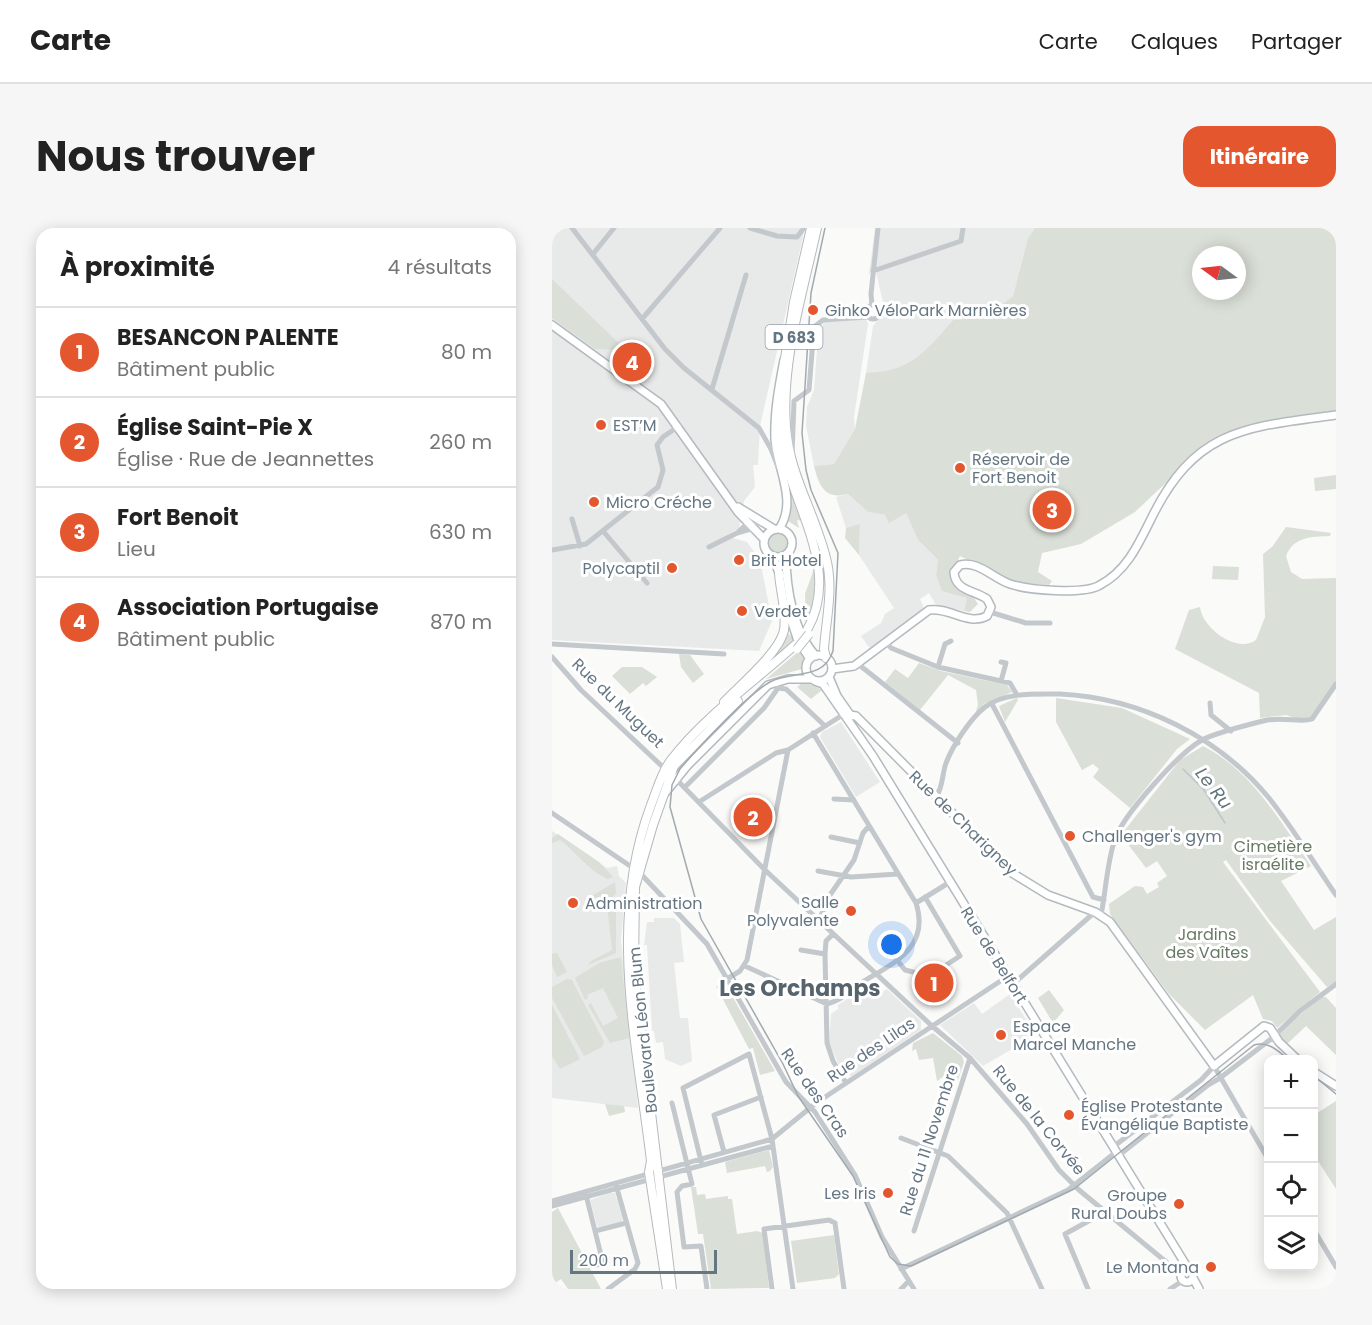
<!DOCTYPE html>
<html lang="fr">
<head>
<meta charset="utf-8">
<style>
  body { margin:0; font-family:Poppins,sans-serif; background:#f6f6f6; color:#222 }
  .controls { position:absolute; right:18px; bottom:18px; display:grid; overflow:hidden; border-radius:12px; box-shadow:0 3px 15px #0003 }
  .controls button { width:54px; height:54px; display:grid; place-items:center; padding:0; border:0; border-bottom:2px solid #e0e0e0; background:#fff; color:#222; font:30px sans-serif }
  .compass { position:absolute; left:640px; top:18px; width:54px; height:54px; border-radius:50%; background:#fff; box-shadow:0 3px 15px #0003; rotate:285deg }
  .scale { position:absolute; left:18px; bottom:15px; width:147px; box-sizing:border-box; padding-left:6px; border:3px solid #657683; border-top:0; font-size:16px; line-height:21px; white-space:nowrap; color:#657683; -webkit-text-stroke:4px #fff; paint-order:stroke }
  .you { position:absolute; left:340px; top:717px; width:21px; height:21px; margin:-15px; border:4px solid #fff; border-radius:50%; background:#1a73e8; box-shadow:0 0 0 9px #1a73e833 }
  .badge { display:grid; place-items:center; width:39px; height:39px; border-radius:50%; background:#e4572e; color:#fff; font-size:20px; font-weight:700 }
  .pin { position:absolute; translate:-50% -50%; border:3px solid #fff; box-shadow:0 2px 6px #0006 }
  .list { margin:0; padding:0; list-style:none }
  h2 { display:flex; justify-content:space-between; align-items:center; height:78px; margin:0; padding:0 24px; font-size:26px }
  h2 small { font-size:20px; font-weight:400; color:#767676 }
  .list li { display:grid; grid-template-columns:39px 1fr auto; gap:18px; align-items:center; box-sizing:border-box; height:90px; padding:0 24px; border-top:2px solid #e0e0e0 }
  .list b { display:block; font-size:22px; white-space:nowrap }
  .list p { margin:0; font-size:20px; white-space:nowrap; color:#767676 }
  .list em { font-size:20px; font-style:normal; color:#767676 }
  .icon { flex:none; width:33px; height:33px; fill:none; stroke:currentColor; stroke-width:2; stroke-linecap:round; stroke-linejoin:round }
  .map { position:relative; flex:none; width:784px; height:1061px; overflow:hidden; border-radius:18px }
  header { display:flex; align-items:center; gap:36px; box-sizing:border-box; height:84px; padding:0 30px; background:#fff; border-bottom:2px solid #e0e0e0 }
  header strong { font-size:28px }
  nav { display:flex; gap:33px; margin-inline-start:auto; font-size:21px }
  .intro { display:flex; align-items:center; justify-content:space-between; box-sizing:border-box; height:144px; padding:0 36px }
  h1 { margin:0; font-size:42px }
  .button { padding:15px 27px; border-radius:18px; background:#e4572e; color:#fff; font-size:21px; font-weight:700 }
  main { display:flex; gap:36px; padding:0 36px }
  aside { flex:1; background:#fff; border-radius:18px; box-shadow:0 3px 15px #0003 }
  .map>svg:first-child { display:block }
</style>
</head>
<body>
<header>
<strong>Carte</strong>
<nav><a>Carte</a><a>Calques</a><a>Partager</a></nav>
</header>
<div class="intro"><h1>Nous trouver</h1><a class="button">Itinéraire</a></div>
<main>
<aside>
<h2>À proximité<small>4 résultats</small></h2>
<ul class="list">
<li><span class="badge">1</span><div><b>BESANCON PALENTE</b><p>Bâtiment public</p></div><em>80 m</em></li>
<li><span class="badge">2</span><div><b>Église Saint-Pie X</b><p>Église · Rue de Jeannettes</p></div><em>260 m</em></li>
<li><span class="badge">3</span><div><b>Fort Benoit</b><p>Lieu</p></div><em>630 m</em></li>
<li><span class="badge">4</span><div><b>Association Portugaise</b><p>Bâtiment public</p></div><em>870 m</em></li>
</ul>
</aside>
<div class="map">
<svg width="784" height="1061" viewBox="0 0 784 1061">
  <rect width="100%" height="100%" fill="#fafaf8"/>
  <!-- built -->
  <path fill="#e8e9e9" d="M0,0h253l-45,198 -2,39h-5l2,22 -11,14 -5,27 -13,8 21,6 13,18 12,61 -13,30 -207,-11z
    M323,0h160l-7,10 -15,58 -28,21 -32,3 -31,36 -18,10 -17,7h-21l7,-47 12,-15 -9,-39 -7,2z
    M314,91l2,5 -14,93 1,12 -21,35 -20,2 -8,-40 1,-19 7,-17 4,-54 6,-14z
    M296,266l20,18 17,3 21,-2 12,27 20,20 -2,15 32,22 -4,14 -28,-6 -7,-12 -9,6 4,9 -52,42 -4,-4 -7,-10 20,-13 4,-9 9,-6 -35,-53 1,-30 -14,3 -10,-31z
    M289,494l39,60 -24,15 -36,-60 2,-5z
    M0,603l55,37 10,-2 2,10 7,7 -5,57 17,168 -86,-10z
    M102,690h20l6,6 4,38 -10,1 6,55h8l4,43 -11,5 -16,-7 -2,-17 -7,1 -2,-12h-2l-5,-86h-3l3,-23h7z
    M317,756l10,10 8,-5 34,32v9l-69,46 -9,-2 -14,-31 2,-29 7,-5v-4z
    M458,766l26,41 -53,31 -43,-41 34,-22 8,11z
    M57,965h6l8,26 -2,3 -22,5 -2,-1 -7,-26z"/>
  <!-- green -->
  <path fill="#dadfd7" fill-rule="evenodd" d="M483,0h301v184l-79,11 -51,22 -71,67 -54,32 -39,9 -4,19 14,9 -3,4 -30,-2 -13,-4 -46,-23 -10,20 3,9 19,10 6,9 -8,8 -6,-1 3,-13 -25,-7 -6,-16 2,-15 -20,-20 -12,-27 -17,10 -4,-8 -17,-3 -20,-18c-23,6 -29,-8 -34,-28l20,-2 21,-35 11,-56c45,-1 59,-21 87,-53l32,-3 28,-21 15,-58zM649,27h36v36h-36z
    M0,51l74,71 -31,-1 -43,-31z
    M226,188l25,105 -6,-1 2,8 -11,-7 4,-19 -10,-35z
    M784,247v14l-21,2 -1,-13z
    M308,296l-1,31 -14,-17 1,-10z
    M734,299l45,6 -1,3c-19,1 -36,0 -44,20l5,16 11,7 34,-1v103l-26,39 -7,1 -17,-6 -26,3 -1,-25 -84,-44 14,-39 11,-3c2,21 37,47 56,33l9,-23 -2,-63 9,-7z
    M216 315a10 10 0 1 1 20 0a10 10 0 1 1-20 0Z
    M265,333l1,36 -12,31 -1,-34z
    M661,338l26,1 -1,13 -26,-1z
    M233,402l11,11 -45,42z
    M247,423l5,7 -2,11 -36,10z
    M127,426l11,1 14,19 -11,9 -12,-16z
    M367,435l22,8 66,14 5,7 -28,12 -9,10 3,-9 -2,-15 -28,-15 -28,35 -35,-28 10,-13 13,9z
    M70,439h20l15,10 -11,9 -3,-3 -13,11 -18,-18z
    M253,453l17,9 -11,9 -14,-12z
    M465,470l1,2 -13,22 -6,-16z
    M504,470l66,10 68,31 -13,10 -47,59 -37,-31 6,-8 -6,-5 -11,6 -26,-48z
    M651,518c49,25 77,75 108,120l-30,15 33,49 22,-13v65l-9,5 -57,-66 -44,-61 -3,2 97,130 -43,36 -5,-7 -9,-2 -10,-24 -48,35 -36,-36 -59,-80 -1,-10 26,-18 8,1 4,7 12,-7 -2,-4 10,-7 -10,-15 -11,7 -25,-33 59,-75z
    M6,606l41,28 14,15 -5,2c-18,-7 -32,-27 -48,-39l-8,3v-5z
    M63,654l1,12 -9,8 -2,-6 -20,4z
    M64,670v55l-28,12 3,-4 21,-11 -5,-46z
    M5,725l10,19 -10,5 -5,-12v-11z
    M69,729l8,81 -19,5 -22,-38 3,-2 12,23 15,-8 -15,-30 -16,7 1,3 -3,2 -10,-22 24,-15z
    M15,751l5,1 32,62 -2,5 -18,9 -32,-58v-11z
    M171,757l4,2 48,84 -15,4 -7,-27 -4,1 -33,-63z
    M497,762l15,20 -11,13 -15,-25z
    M770,769h4l10,11v47l-30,-29 -19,18 -10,-11z
    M0,777l28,54 -20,10 -8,-13z
    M381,805l29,23 2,6 -6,18 -7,-9 -14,10 -4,-23 -14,2 -3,-11 -4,2 1,-8z
    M784,873v88l-18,-28 -4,3v-49z
    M53,876l19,2 1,6 -16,4z
    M217,922l4,17 -3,4 -3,1 -2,-6 -38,7 -2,-11z
    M139,959h5l1,8 8,-1 1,5 22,-3v3h4l5,35 20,-3 6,2 6,55 -58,1 -8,-55h-5z
    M6,980l43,81h-33l-7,-10 -9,6v-73z
    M282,1007l5,39 -4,4 -38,5 -6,-42z"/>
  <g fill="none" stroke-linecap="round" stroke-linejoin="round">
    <!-- stream -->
    <path stroke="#bbc7cb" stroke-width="1.5" d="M631,541l21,21 21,33"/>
    <!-- secondary casing -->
    <g stroke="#b3babf" stroke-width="10">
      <path id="secondary" d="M0,97l109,79 77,108 26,27
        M186,279l36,22
        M212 315a14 14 0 1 1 28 0a14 14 0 1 1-28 0Z
        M227,301c19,-28 -2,-60 -4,-90 -1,-27 4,-53 9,-79
        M234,327c0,33 7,76 30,101
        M221,328l7,20
        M234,377l12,36 12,18
        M254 440a13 13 0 1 1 26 0a13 13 0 1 1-26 0Z
        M280,441l22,-3 75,-56c21,-3 39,16 58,6l4,-9 -4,-8c-13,-9 -32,-8 -33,-27l6,-7c18,-5 34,14 50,19 18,6 74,11 90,1 27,-14 39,-42 52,-68 44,-89 95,-90 184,-102
        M277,449l8,19 14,20
        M263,453l8,3 50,72 316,514
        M298,487l6,1 156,157 36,22 47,17 15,10 104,144 50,-40 6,2 9,14 19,18
        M113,565l22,-27 81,-81 20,-6h24
        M762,844l22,14
        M629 1048a6 6 0 1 1 12 0a6 6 0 1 1-12 0Z
        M641,1050l6,11"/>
    </g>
    <!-- primary casing -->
    <g stroke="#b5babe" stroke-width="10">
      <path id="primary" d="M265,0c-14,64 -36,133 -31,199 3,47 29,86 40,131 8,30 0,61 -2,91l2,9
        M232,137l10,-63 17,-74
        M229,160c-3,24 -2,50 5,74 14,55 53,113 21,168
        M172,474c16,-17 56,-50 60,-72 3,-18 -4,-39 -5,-57
        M115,1061l-18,-117 2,-11c-14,-119 -44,-239 0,-356 6,-15 10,-32 20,-45 34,-44 83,-78 124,-115
        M120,1061l-38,-319 1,-83 18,-62 21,-59 64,-65"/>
    </g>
    <!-- street -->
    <path stroke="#c3c8cc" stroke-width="5" d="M20,0l93,121 19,19 75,60 12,21 7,18
      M198,0l27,8 20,1 7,-9
      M41,26l21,-26
      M321,43l88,-30 2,-13
      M314 84a7 7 0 1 1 14 0a7 7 0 1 1-14 0Z
      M320,77l-1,-11 7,-66
      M90,91l78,-91
      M160,161l34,-114
      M240,227l2,-54 15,-11 5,-63 9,-7 44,-3
      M20,291l8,27
      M51,303l44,52
      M186,304l12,-11 13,3
      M157,319l28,-14 17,-5
      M0,322l34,-6 72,-57 5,-17 -6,-25 6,-8 16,-11
      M438,384l36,11h24
      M335,415l4,5 47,19 72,16 7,12
      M0,416l172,10
      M0,429l29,33 85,80
      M449,434l5,1 -5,18
      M306,436l100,79
      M386,439l7,-23 6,-3
      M658,475l1,12 20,16
      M440,476l101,193 11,3
      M123,550l90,92 167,156 38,32 57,66 32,46 20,20 103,85
      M133,559l79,-79 14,-20 8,1 39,37
      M384,569c7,-9 6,-23 10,-34 7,-18 24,-44 39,-56 19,-15 52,-13 75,-13 80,4 158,42 209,104 24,30 45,65 67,97
      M282,571l20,1
      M147,574l77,-49 12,-3
      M0,585l87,59 68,72 79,138 29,30 40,63 27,62 32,52
      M279,609l29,6
      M266,643l33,6 47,-3
      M364,675l34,-21
      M549,687c5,-25 6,-53 14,-76 9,-25 64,-86 87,-99 13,-7 45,-15 61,-19 16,-5 39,2 49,-2l24,-35
      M267,692l11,-25 24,-35 9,-27 6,-7
      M281,706l-7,7 -1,13 2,89 6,18 13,22
      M249,722l24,4
      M345,732l8,10 24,6 31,-20 -35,-59
      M193,738l82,38c19,-6 17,-10 31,-19 32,-21 73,-35 58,-82l-103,-170
      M175,751l13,-8 7,-11 41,-210 56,-36
      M461,756l82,-72
      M723,807l25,-24 36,-27
      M120,875l20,81 -10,2 -5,6 7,55 17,-1 6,43
      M349,910l47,18 59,57 35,76
      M561,919l88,-67 13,-14 54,93
      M172,924l-10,-37 47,-18
      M566,928l90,-71 12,-7 51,-39 7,2
      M150,937l-19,-77 66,-34 23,85 21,150
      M34,967l17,68 -7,2
      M0,973l220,-62 44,-36 192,-127
      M0,978l221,-60
      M762,1002l22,37
      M43,1003l31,-8
      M362,1003l56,-173
      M349,1041l167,-79 48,-38
      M56,1061l27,-20 3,-6 -22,-78
      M220,1061l-8,-60 65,-9 6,3 9,66
      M349,1061l8,-8
      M536,1061l-23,-55 40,-22
      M618,1061l14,-9"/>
    <!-- secondary -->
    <use href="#secondary" stroke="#fff" stroke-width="7"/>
    <!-- primary -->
    <use href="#primary" stroke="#fff" stroke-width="8"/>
    <!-- tram -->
    <path stroke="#a2aab0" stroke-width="1.5" d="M273,0l-14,65 -9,140 4,37 5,20 27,63 -5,98c-10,30 -40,19 -63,31 -21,11 -73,67 -90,87l-8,16 -2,22 31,112 82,145 15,32 55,80 37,81 8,7 13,2 163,-77 180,-144c15,-4 24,6 35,15
      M762,848l22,18"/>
    <!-- primary-bridge casing -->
    <g stroke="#b5babe" stroke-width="10" stroke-linecap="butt">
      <path id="primary-bridge" d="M245,421l12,-15"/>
    </g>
    <!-- primary-bridge -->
    <use href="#primary-bridge" stroke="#fff" stroke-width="8"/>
  </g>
  <!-- markers -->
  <g fill="#e4572e" stroke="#fff" stroke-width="2">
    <circle cx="261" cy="82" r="6"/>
    <circle cx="49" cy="197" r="6"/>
    <circle cx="408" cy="240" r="6"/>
    <circle cx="42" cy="274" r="6"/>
    <circle cx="187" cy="332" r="6"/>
    <circle cx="120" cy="340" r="6"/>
    <circle cx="190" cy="383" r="6"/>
    <circle cx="518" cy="608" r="6"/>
    <circle cx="21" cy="675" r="6"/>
    <circle cx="299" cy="683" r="6"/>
    <circle cx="449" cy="807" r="6"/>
    <circle cx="517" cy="887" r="6"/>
    <circle cx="336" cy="965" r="6"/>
    <circle cx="627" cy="976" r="6"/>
    <circle cx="659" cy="1039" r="6"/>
  </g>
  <g text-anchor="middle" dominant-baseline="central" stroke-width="6" stroke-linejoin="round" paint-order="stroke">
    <!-- shield labels -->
    <rect fill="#fff" stroke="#939fa8" stroke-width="1.5" x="213.5" y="97" width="57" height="24" rx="4.5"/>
    <g font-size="15" font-weight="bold" fill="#657683">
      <text x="242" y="109">D 683</text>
    </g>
    <!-- poi labels -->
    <g font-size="16" fill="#657683" stroke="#fff" text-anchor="start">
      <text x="273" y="82">Ginko VéloPark Marnières</text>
      <text x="61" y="197">EST’M</text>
      <text x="420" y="231">Réservoir de<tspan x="420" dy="18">Fort Benoit</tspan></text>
      <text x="54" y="274">Micro Créche</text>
      <text x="199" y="332">Brit Hotel</text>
      <text x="108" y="340" text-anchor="end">Polycaptil</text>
      <text x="202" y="383">Verdet</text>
      <text x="530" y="608">Challenger's gym</text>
      <text x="287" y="674" text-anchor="end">Salle<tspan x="287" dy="18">Polyvalente</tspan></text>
      <text x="33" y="675">Administration</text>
      <text x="461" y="798">Espace<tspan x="461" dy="18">Marcel Manche</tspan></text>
      <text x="529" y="878">Église Protestante<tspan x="529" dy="18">Évangélique Baptiste</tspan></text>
      <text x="324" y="965" text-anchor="end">Les Iris</text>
      <text x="615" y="967" text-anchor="end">Groupe<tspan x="615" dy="18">Rural Doubs</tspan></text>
      <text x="647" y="1039" text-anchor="end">Le Montana</text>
    </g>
    <!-- street labels -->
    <g font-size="16" fill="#657683" stroke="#fff">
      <text transform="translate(66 475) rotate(44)">Rue du Muguet</text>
      <text transform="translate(411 595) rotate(44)">Rue de Charigney</text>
      <text transform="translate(442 727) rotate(58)">Rue de Belfort</text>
      <text transform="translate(91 802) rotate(-96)">Boulevard Léon Blum</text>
      <text transform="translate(319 822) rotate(-34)">Rue des Lilas</text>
      <text transform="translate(263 865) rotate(55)">Rue des Cras</text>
      <text transform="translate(487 892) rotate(51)">Rue de la Corvée</text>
      <text transform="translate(377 912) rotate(-72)">Rue du 11 Novembre</text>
    </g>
    <!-- park labels -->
    <g font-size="16" fill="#687a64" stroke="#fff">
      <text x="721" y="618">Cimetière<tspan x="721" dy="18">israélite</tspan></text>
      <text x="655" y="706">Jardins<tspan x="655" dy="18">des Vaîtes</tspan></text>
    </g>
    <!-- water labels -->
    <g font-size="18" font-style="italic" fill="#60757c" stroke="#fff">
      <text transform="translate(662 560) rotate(52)">Le Ru</text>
    </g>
    <!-- district labels -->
    <g font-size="22" font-weight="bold" fill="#57646e" stroke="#fff">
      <text x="248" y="760">Les Orchamps</text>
    </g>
  </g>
</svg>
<div class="controls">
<button>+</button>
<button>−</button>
<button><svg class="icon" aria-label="locate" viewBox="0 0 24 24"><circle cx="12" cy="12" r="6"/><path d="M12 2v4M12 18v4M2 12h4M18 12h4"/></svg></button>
<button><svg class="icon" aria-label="layers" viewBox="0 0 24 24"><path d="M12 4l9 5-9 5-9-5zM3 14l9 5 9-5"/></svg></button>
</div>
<svg class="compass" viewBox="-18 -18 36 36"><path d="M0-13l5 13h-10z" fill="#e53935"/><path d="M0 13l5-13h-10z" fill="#767676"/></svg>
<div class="scale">200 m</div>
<div class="you"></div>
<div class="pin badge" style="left:382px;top:755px">1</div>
<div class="pin badge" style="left:201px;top:589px">2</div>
<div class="pin badge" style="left:500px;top:282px">3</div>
<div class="pin badge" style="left:80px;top:134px">4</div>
</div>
</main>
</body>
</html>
